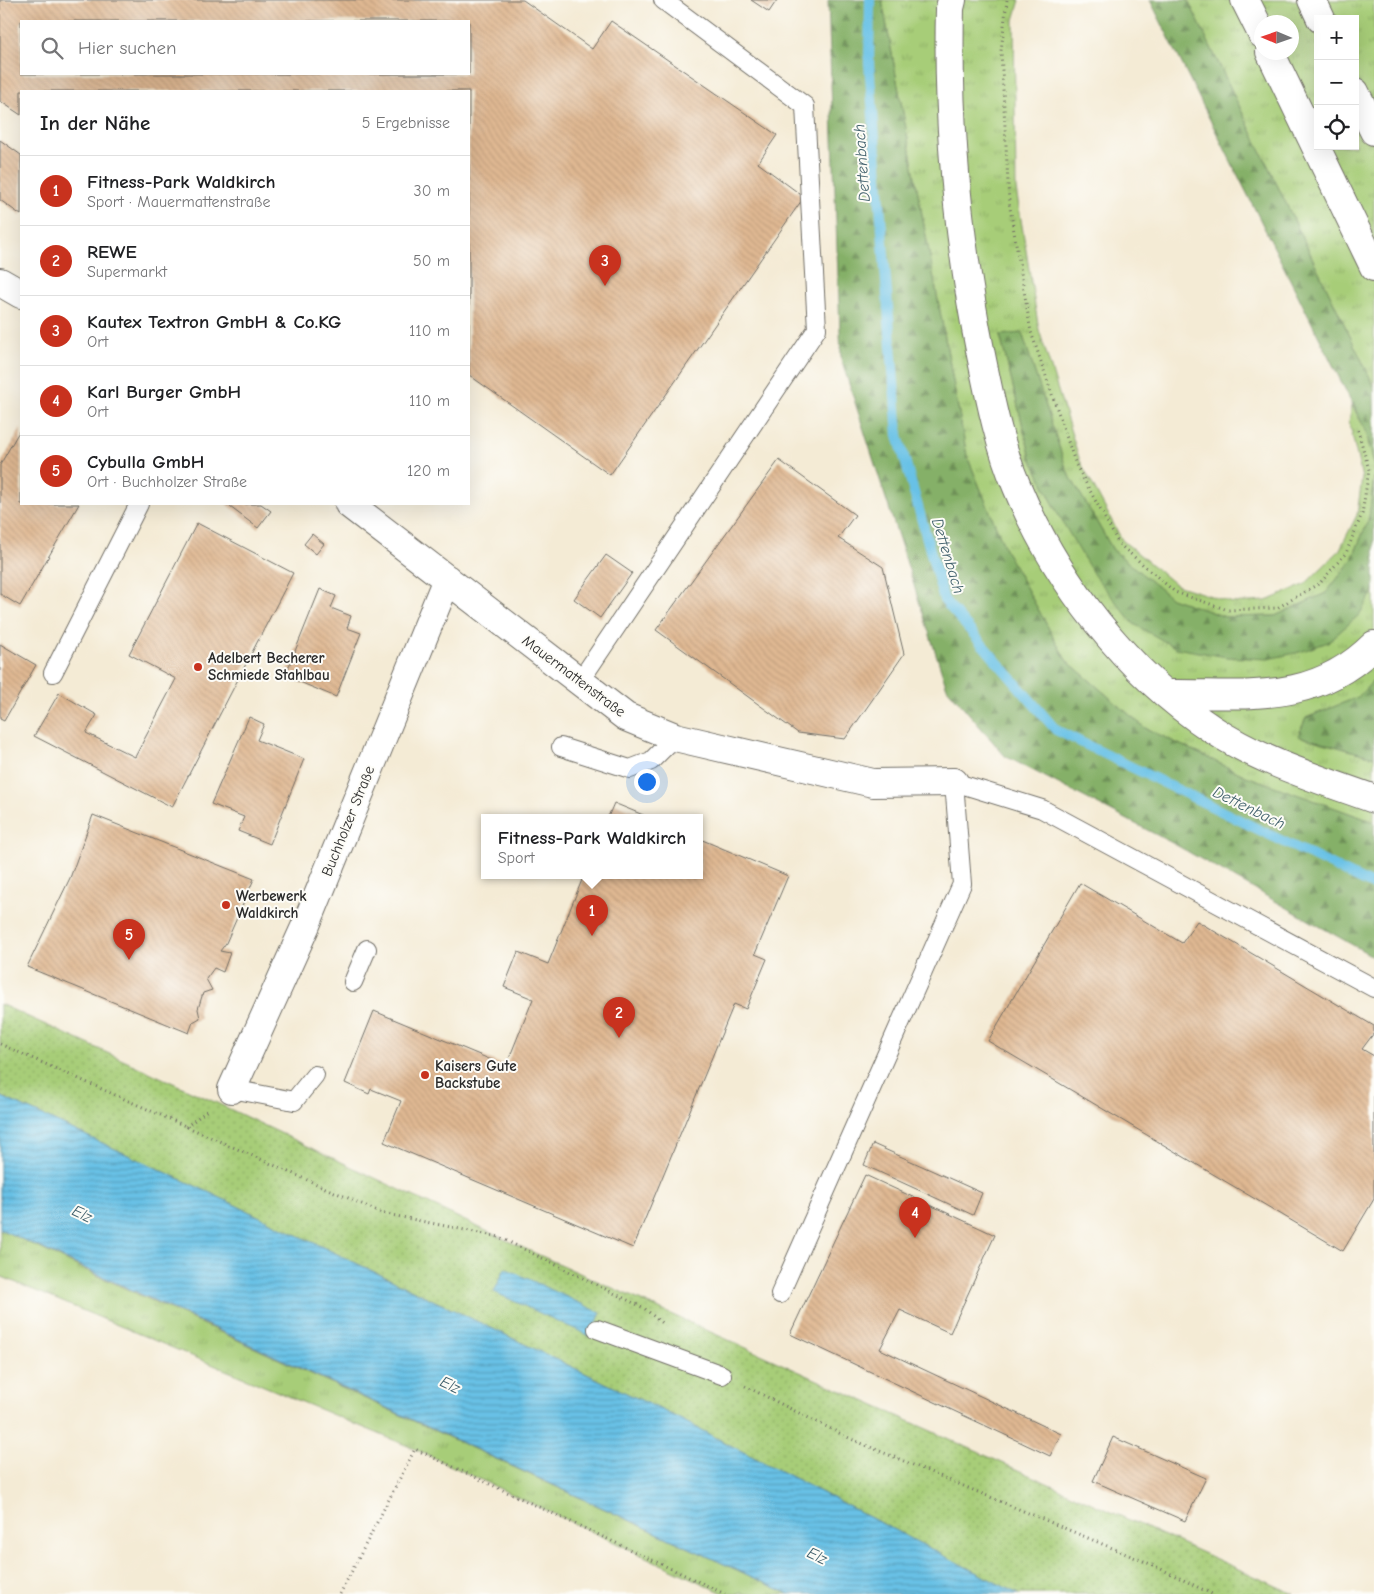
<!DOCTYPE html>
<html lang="de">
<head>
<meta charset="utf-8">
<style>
  body { margin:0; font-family:"Comic Neue",sans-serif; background:#f6f6f6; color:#202124 }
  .controls { position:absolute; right:15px; top:15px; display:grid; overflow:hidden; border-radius:0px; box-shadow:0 5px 20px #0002 }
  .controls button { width:45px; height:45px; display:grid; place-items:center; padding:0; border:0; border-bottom:1px solid #e0e0e0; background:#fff; color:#202124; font:25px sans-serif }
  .compass { position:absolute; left:1254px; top:15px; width:45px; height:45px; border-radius:50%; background:#fff; box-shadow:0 5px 20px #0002; rotate:272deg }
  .you { position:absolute; left:646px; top:781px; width:18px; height:18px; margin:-12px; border:4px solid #fff; border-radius:50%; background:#1a73e8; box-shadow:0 0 0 8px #1a73e833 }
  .badge { display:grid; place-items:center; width:32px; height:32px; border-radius:50%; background:#c8321e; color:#fff; font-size:16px; font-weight:700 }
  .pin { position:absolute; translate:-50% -41px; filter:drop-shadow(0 1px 2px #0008) }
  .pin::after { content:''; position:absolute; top:26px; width:18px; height:15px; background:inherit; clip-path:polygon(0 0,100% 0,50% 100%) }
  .popup { position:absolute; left:481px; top:814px; width:222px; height:65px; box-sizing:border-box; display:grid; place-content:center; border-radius:0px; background:#fff; filter:drop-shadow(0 1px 4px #0005); font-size:16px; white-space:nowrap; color:#757577 }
  .popup b { font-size:19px; color:#202124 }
  .popup::after { content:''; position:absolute; left:50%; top:100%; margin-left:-10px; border:10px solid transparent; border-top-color:#fff }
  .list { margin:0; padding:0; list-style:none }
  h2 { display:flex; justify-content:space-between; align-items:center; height:65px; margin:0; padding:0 20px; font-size:21px }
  h2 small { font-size:16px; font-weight:400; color:#757577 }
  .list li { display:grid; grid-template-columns:32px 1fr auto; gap:15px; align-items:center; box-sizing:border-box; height:70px; padding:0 20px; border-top:1px solid #e0e0e0 }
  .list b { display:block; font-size:19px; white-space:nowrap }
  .list p { margin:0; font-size:16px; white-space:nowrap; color:#757577 }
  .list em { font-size:16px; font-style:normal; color:#757577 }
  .icon { flex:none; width:28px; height:28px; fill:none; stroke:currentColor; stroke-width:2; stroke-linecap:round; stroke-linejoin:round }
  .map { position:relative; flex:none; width:1374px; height:1594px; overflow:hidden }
  .search { position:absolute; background:#fff; box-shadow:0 5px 20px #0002; left:20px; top:20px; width:450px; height:55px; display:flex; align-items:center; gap:12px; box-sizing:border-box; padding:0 18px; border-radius:0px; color:#757577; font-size:19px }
  .panel { position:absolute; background:#fff; box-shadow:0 5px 20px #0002; left:20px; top:90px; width:450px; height:415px; border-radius:0px }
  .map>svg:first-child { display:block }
</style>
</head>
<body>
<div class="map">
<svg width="1374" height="1594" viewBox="0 0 1374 1594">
  <defs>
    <pattern id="grass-tufts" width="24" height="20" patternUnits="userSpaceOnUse" patternTransform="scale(1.25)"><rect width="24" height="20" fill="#a7cd78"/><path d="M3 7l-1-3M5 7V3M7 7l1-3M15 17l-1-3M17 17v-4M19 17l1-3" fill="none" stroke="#90b068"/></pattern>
    <pattern id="forest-firs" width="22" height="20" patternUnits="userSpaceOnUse" patternTransform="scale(1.25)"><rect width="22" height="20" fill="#85b068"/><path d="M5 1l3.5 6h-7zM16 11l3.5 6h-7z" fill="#6d8f56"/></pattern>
    <pattern id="park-dots" width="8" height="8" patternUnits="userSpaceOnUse" patternTransform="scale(1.25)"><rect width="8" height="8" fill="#a7cd78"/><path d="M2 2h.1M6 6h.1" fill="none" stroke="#90b068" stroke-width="1.8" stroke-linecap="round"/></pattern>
    <pattern id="water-rules" width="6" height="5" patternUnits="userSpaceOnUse" patternTransform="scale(1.25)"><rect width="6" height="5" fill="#68c1e6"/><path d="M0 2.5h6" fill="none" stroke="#569dbb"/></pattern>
    <pattern id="building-back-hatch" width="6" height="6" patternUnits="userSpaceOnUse" patternTransform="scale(1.25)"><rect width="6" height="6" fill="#dfb892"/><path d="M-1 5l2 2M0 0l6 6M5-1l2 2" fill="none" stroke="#c09e7e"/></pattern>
  </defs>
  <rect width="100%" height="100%" fill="#fdfcf7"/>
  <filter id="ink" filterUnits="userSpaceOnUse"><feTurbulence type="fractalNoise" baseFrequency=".02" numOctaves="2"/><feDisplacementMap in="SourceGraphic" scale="10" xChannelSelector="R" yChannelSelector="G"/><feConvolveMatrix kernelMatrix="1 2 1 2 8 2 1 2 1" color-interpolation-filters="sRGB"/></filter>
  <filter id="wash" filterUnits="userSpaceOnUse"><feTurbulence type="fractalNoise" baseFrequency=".0096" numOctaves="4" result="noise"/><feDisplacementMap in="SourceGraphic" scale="20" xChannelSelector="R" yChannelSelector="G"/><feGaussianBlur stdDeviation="1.12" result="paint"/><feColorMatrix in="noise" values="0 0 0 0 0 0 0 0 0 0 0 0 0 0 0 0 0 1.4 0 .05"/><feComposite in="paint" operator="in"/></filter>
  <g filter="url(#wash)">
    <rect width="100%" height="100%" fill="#f4ebd5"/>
    <!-- grass -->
    <path fill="url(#grass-tufts)" stroke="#697c52" fill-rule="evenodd" d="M882,0h138l-6,20 2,169 23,141 41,131 42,79 54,45 57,18 33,-2 38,-16 35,-34 18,-36 5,-37 -13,-57 3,-16 14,26 8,34v12l-5,41 -17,42 -26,33 -51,23 -50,1 -54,-19 -58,-48 -46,-79 -45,-138 -22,2 31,123 28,58 75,108 225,-9 15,-25v90l-15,17 -53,21 -8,18 76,21v65l-128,-46 -101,-48 -79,-68 -60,-109 -39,-95z
      M1188,0h186v386zM1318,19h37v127h-37zM1262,22h30v30h-30z
      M0,1229l81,39 708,326h-64l-310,-145 -415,-173z"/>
    <!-- forest -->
    <path fill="url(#forest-firs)" stroke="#586e4a" d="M828,0h54l85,456 39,95 60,109 79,68 101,48 128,46v135l-198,-112 -171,-89 -58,-68 -106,-329z
      M1150,0h38l186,386v79l-8,-34z
      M1022,333l45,138 46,79 58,48 54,19 50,-1 51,-23 26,-33 17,-42 5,-41v113l-15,25 -31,27 -28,10 -32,7 -41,-2 -51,-9 -42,-24 -40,-49 -35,-59 -28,-58 -31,-123z
      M1374,680v77l-76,-21 8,-18 52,-21z"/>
    <!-- park -->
    <path fill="url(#park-dots)" stroke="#697c52" d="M0,1004l217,99 282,134 795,357h-276l-346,-179 -468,-225 -204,-94z"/>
    <!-- water -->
    <path fill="url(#water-rules)" stroke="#4a7688" d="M0,1096l204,94 468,225 346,179h-229l-789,-365z
      M505,1268l96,45 -11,23 -96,-44z"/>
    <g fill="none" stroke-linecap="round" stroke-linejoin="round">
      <!-- stream -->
      <path stroke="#68c1e6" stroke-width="10" d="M870,0l-1,63 29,372 46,165 112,130 318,156"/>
    </g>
    <g id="blocks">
      <!-- building -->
      <path fill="url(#building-back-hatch)" fill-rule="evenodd" d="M0,0h523l69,49 19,-28 166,114 -19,28 46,34 -194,278 -141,-100v-284h-448v24l-21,-14zM21,21h448v53h-448z
        M751,0h26l-8,12z
        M0,140l21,15v60l-21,-15z
        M21,428v76h58l-59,102 -20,-12v-129z
        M779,460l76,55 -17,23 45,29 21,87 -59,85 -47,-6 -142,-103z
        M226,504h35l10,7 -13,17z
        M197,523l96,50 -121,234 -138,-71 25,-43 38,22 -11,18 49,24 41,-78 -47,-25z
        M312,534l12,10 -8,10 -12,-10z
        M606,555l26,18 -32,45 -26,-19z
        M320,589l16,7 -5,12 20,8 -4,12 14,5 -25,64 -51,-21z
        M0,644l36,21 -32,56 -4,-2z
        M249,717l15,7 -7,16 47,19 -34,85 -32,-13 6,-14 -33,-13z
        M614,803l34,14h-40z
        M93,815l161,64 -28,64 -6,8 10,2 -7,19 -9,-4 -8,11 6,11 -9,3 -5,16 2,9 -7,4 -4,11 -162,-66 43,-89z
        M700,839l88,37 -33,78 12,5 -21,50 -12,-5 -101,244 -249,-106 17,-41 -30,-12 -2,5 -24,-11 29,-72 132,55 27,-67 -29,-12 14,-35 30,12 36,-89h116z
        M1080,883l102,60 15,-22 177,105v7l-12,16 12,7v143l-31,52 -355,-210z
        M873,1144l109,49 -9,22 -109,-50z
        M865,1175l130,60 -45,98 -50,-23 -20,39 181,85 -11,22 -260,-122z
        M1113,1437l93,41 -21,43 -92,-40z"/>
    </g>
  </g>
  <g filter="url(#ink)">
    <use href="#blocks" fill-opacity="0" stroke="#716e66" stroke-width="1"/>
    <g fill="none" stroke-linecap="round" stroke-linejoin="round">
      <!-- lane casing -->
      <g stroke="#716e66" stroke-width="20">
        <path id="lane" d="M53,673l86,-169
          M580,681l237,-352 -12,-223 -142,-106
          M561,747l69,22 21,-8 24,-24
          M353,982l14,-33
          M232,1089l62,12 21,-26
          M780,1294l182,-410 -8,-102 88,27 332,179
          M597,1329l125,46"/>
      </g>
      <!-- street casing -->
      <g stroke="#716e66" stroke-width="30">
        <path id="street" d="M0,282l21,12
          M349,504l277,213 49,20 198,46 81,-1
          M232,1089l74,-164 141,-346"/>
      </g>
      <!-- highway casing -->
      <g stroke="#716e66" stroke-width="30">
        <path id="highway" d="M952,0l-2,8c-3,117 8,232 31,347 9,44 18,90 36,132 39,94 110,186 195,242 49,33 107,50 162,70
          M1245,0l17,34
          M1312,0l9,19
          M1270,52l104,215
          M1355,92l19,39
          M1168,694c78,-1 145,12 206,-49"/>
      </g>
      <!-- path -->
      <path stroke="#716e66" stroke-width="3" stroke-dasharray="1 4" stroke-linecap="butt" d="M1007,0l-6,51 8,151 22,130 45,133 43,79 56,48 53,18 49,-2 43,-25 26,-30 16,-39 7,-44 -12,-43
        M0,1044l382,169 117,24 145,71 20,17
        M186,1127l23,-18
        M745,1386l106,53 304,127 57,28
        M340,1594l75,-145 310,145"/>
      <!-- lane -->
      <use href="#lane" stroke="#fff" stroke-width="18"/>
      <!-- street -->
      <use href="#street" stroke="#fff" stroke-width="28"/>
      <!-- highway -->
      <use href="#highway" stroke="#fff" stroke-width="28"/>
    </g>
  </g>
  <!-- markers -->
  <g fill="#c8321e" stroke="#fdfcf7" stroke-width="2">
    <circle cx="198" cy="667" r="5"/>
    <circle cx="226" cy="905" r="5"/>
    <circle cx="425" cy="1075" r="5"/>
  </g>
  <g text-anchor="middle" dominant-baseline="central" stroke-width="4" stroke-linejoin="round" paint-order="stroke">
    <!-- poi labels -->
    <g font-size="15" font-weight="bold" fill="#2b2b2b" stroke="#fdfcf7" text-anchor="start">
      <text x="208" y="658">Adelbert Becherer<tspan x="208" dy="17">Schmiede Stahlbau</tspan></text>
      <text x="236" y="896">Werbewerk<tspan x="236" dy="17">Waldkirch</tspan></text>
      <text x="435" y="1066">Kaisers Gute<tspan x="435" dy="17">Backstube</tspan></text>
    </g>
    <!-- street labels -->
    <g font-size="15" fill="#2b2b2b" stroke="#fdfcf7">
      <text transform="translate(574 676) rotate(37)">Mauermattenstraße</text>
      <text transform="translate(348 821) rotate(-68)">Buchholzer Straße</text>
    </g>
    <!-- water labels -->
    <g font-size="16" font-style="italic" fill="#40606c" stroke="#fdfcf7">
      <text transform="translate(862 163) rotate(-94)">Dettenbach</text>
      <text transform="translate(948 556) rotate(73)">Dettenbach</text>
      <text transform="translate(1249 808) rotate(26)">Dettenbach</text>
      <text transform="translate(82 1214) rotate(25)">Elz</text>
      <text transform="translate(450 1385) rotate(25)">Elz</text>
      <text transform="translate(817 1556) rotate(25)">Elz</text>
    </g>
  </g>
</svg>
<div class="controls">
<button>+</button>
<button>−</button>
<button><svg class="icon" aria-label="locate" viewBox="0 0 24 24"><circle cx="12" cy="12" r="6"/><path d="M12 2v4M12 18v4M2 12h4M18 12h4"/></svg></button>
</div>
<svg class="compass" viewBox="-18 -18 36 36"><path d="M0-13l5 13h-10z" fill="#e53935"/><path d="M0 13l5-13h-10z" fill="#757577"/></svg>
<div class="you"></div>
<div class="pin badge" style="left:592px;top:936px">1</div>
<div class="popup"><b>Fitness-Park Waldkirch</b>Sport</div>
<div class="pin badge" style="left:619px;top:1038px">2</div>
<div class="pin badge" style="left:605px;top:286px">3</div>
<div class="pin badge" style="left:915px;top:1238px">4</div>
<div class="pin badge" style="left:129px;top:960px">5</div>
<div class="search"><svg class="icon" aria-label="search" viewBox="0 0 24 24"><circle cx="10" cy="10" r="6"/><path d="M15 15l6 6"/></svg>Hier suchen</div>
<section class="panel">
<h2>In der Nähe<small>5 Ergebnisse</small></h2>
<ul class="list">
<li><span class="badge">1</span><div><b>Fitness-Park Waldkirch</b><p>Sport · Mauermattenstraße</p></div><em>30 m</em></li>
<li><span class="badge">2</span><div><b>REWE</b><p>Supermarkt</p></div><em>50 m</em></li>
<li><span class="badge">3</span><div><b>Kautex Textron GmbH &amp; Co.KG</b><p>Ort</p></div><em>110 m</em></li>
<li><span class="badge">4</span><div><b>Karl Burger GmbH</b><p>Ort</p></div><em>110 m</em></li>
<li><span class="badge">5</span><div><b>Cybulla GmbH</b><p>Ort · Buchholzer Straße</p></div><em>120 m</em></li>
</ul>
</section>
</div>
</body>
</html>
